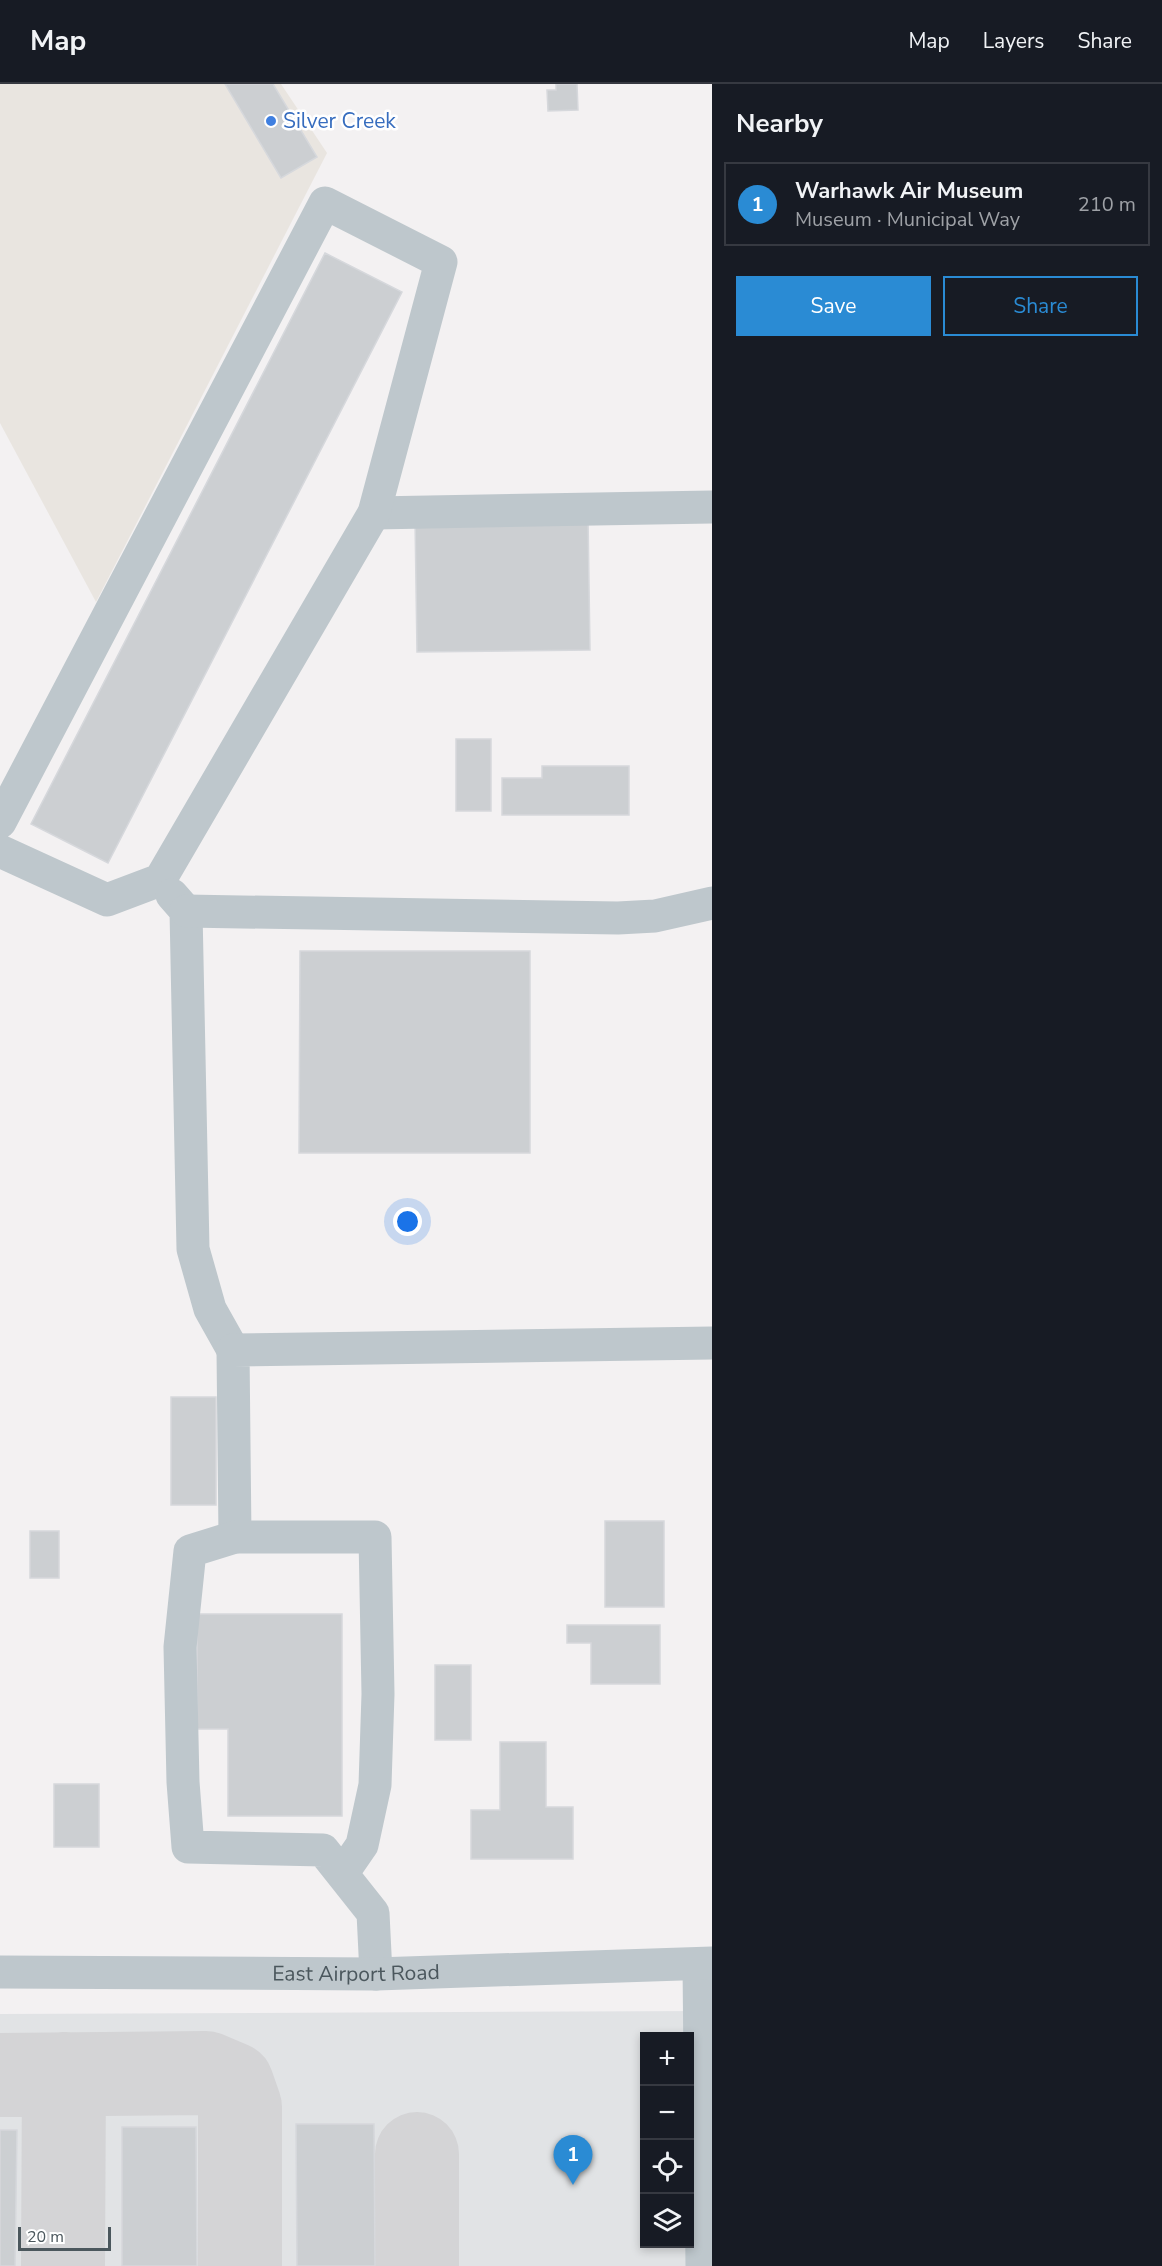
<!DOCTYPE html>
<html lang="en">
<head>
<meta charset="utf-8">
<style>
  body { margin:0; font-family:"Nunito Sans",sans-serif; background:#242831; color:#f1f3f6 }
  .controls { position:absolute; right:18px; bottom:18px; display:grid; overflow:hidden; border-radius:0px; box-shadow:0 3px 9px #0003 }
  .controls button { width:54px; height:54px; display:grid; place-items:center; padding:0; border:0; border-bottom:2px solid #363941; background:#171b24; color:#f1f3f6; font:30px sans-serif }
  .scale { position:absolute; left:18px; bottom:15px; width:93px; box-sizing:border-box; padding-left:6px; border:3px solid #4b575d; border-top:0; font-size:16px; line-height:21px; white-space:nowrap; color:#4b575d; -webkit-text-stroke:4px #fff; paint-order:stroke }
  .you { position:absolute; left:408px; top:1138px; width:21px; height:21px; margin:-15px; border:4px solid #fff; border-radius:50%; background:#1a73e8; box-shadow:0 0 0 9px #1a73e833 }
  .badge { display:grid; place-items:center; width:39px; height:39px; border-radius:50%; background:#2a8bd4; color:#fff; font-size:20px; font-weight:700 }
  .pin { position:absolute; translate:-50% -50px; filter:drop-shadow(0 2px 3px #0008) }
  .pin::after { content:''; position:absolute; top:32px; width:21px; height:18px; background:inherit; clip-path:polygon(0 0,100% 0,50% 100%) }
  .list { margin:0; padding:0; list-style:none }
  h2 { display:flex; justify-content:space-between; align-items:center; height:78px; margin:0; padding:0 24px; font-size:26px }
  h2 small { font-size:20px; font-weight:400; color:#9ea1a6 }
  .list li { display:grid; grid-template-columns:39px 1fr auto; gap:18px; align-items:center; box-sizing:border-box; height:84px; margin:0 12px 12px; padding:0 12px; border:2px solid #363941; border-radius:0px }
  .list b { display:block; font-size:22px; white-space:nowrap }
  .list p { margin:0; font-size:20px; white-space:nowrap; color:#9ea1a6 }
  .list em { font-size:20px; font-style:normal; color:#9ea1a6 }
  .actions { display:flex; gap:12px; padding:18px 24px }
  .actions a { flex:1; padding:14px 0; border:2px solid #2a8bd4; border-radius:0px; text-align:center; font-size:21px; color:#2a8bd4 }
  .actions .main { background:#2a8bd4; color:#fff }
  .icon { flex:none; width:33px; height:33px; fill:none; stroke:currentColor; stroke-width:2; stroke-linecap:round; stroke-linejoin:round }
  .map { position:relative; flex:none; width:712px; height:2182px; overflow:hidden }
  header { display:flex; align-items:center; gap:36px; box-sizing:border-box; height:84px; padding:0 30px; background:#171b24; border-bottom:2px solid #363941 }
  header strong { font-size:28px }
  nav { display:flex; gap:33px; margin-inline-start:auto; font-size:21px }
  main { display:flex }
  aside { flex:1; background:#171b24 }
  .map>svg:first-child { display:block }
</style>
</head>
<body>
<header>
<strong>Map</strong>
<nav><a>Map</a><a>Layers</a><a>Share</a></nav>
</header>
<main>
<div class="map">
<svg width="712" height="2182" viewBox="0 0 712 2182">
  <rect width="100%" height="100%" fill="#f3f1f2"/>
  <!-- commercial -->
  <path fill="#e9e5e0" d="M0,0h281l46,69 -231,449 -96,-179z"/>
  <!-- airport -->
  <path fill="#e1e3e5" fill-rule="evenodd" d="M712,1927v255h-712v-252zM644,1952h46v208h-46z"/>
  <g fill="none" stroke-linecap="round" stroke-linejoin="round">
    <!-- taxiway -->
    <path stroke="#d4d4d6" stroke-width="84" d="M0,1991l206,-2 26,11 8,23v159
      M417,2070v112
      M63,2182l1,-192"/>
  </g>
  <!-- building -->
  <path fill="#cccfd2" stroke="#d6d8dc" stroke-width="1.5" d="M225,0h48l44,73 -36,21z
    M556,0h21l1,26 -30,1 -1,-21h9z
    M325,169l77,39 -294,571 -77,-39z
    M588,432l2,134 -173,2 -2,-133z
    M456,655h35v72h-35z
    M542,682h87v49h-127v-37h40z
    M300,867h230v202h-231z
    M171,1313h45v108h-45z
    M605,1437h59v86h-59z
    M30,1447h29v47h-29z
    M197,1530h145v202h-114v-87h-31z
    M567,1541h93v59h-69v-41h-24z
    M435,1581h36v75h-36z
    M500,1658h46v65h27v52h-102v-49h29z
    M54,1700h45v63h-45z
    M296,2040h78l1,142h-78z
    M122,2043h74l1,139h-75z
    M0,2046h17l-2,136h-15z"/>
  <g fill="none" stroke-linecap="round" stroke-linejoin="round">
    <!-- minor -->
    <g stroke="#bec7cc" stroke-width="33">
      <path d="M374,429l338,-6"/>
      <path d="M0,738l325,-619 116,59 -67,251 -214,367 -53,20 -107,-49"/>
      <path d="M172,811l14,16 7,338 17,60 23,41"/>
      <path d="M186,827l432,7 37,-2 57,-13"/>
      <path d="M235,1453l-2,-187 479,-7"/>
      <path d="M342,1790l20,-29 13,-60 3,-91 -3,-157h-140l-45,14 -10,96 3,135 5,65 135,3 50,63 3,61"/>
      <path d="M699,1880l3,302"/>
      <path id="s1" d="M0,1888l376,2 336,-11"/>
    </g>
  </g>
  <!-- markers -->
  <circle fill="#3f7fe0" stroke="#fff" stroke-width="2" cx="271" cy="37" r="6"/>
  <g text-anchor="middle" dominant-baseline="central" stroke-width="5" stroke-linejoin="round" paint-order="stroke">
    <!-- shop labels -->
    <g font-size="21" fill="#366cbe" stroke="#fff" text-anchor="start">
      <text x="283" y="37">Silver Creek</text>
    </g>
    <!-- street labels -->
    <g font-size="21" fill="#4b575d" stroke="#fff">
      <text stroke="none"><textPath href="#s1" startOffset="356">East Airport Road</textPath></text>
    </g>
  </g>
</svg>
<div class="controls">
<button>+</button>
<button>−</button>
<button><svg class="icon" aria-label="locate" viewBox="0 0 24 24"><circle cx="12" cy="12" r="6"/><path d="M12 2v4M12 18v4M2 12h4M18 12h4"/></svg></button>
<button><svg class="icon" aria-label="layers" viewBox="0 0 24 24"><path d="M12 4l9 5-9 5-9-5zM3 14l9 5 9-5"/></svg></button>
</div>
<div class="scale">20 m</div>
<div class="you"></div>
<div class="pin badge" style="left:573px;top:2101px">1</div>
</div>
<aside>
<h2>Nearby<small></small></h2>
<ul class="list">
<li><span class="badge">1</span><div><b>Warhawk Air Museum</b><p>Museum · Municipal Way</p></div><em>210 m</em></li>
</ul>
<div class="actions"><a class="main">Save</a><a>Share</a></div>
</aside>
</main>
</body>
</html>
